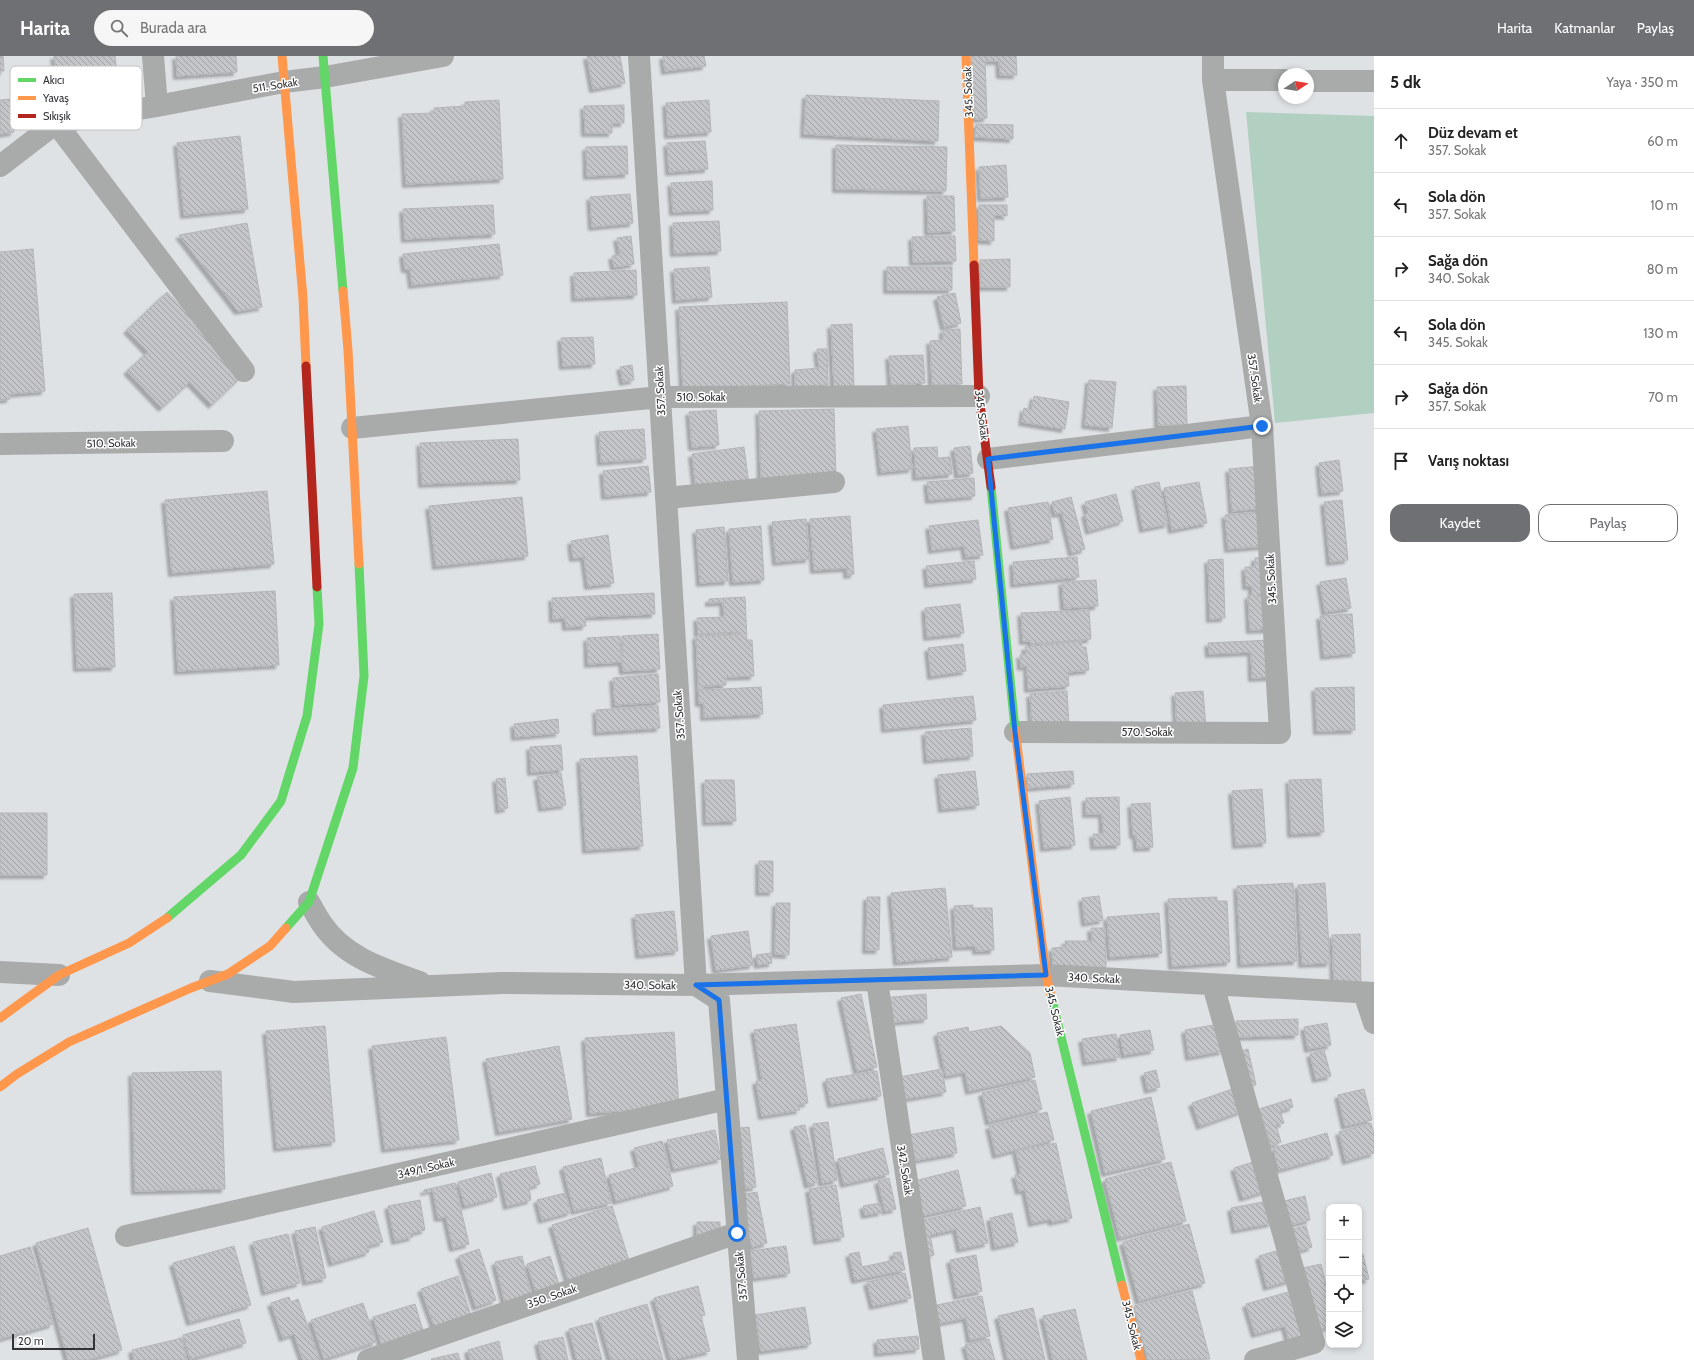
<!DOCTYPE html>
<html lang="tr">
<head>
<meta charset="utf-8">
<style>
  body { margin:0; font-family:Cabin,sans-serif; background:#f6f6f6; color:#222 }
  .controls { position:absolute; right:12px; bottom:12px; display:grid; overflow:hidden; border-radius:8px; box-shadow:0 2px 6px #0003 }
  .controls button { width:36px; height:36px; display:grid; place-items:center; padding:0; border:0; border-bottom:1px solid #e0e0e0; background:#fff; color:#222; font:20px sans-serif }
  .compass { position:absolute; left:1278px; top:12px; width:36px; height:36px; border-radius:50%; background:#fff; box-shadow:0 2px 6px #0003; rotate:78deg }
  .scale { position:absolute; left:12px; bottom:10px; width:83px; box-sizing:border-box; padding-left:4px; border:2px solid #313336; border-top:0; font-size:11px; line-height:14px; white-space:nowrap; color:#313336; -webkit-text-stroke:3px #fff; paint-order:stroke }
  .stop { position:absolute; width:12px; height:12px; margin:-9px; border:3px solid #1a73e8; border-radius:50%; background:#fff }
  .stop.end { background:#1a73e8; border-color:#fff; box-shadow:0 1px 4px #0008 }
  .list { margin:0; padding:0; list-style:none }
  h2 { display:flex; justify-content:space-between; align-items:center; height:52px; margin:0; padding:0 16px; font-size:17px }
  h2 small { font-size:13px; font-weight:400; color:#767676 }
  .list li { display:grid; grid-template-columns:26px 1fr auto; gap:12px; align-items:center; box-sizing:border-box; height:64px; padding:0 16px; border-top:1px solid #e0e0e0 }
  .list b { display:block; font-size:15px; white-space:nowrap }
  .list p { margin:0; font-size:13px; white-space:nowrap; color:#767676 }
  .list em { font-size:13px; font-style:normal; color:#767676 }
  .actions { display:flex; gap:8px; padding:12px 16px }
  .actions a { flex:1; padding:9px 0; border:1px solid #6e7073; border-radius:12px; text-align:center; font-size:14px; color:#6e7073 }
  .actions .main { background:#6e7073; color:#fff }
  .icon { flex:none; width:22px; height:22px; fill:none; stroke:currentColor; stroke-width:2; stroke-linecap:round; stroke-linejoin:round }
  .map { position:relative; flex:none; width:1374px; height:1304px; overflow:hidden }
  header { display:flex; align-items:center; gap:24px; box-sizing:border-box; height:56px; padding:0 20px; background:#6e7073; color:#fff }
  header strong { font-size:19px }
  nav { display:flex; gap:22px; margin-inline-start:auto; font-size:14px }
  .search { width:280px; height:36px; background:#f6f6f6; display:flex; align-items:center; gap:10px; box-sizing:border-box; padding:0 14px; border-radius:22px; color:#767676; font-size:15px }
  main { display:flex }
  aside { flex:1; background:#fff }
  .map>svg:first-child { display:block }
</style>
</head>
<body>
<header>
<strong>Harita</strong>
<div class="search"><svg class="icon" aria-label="search" viewBox="0 0 24 24"><circle cx="10" cy="10" r="6"/><path d="M15 15l6 6"/></svg>Burada ara</div>
<nav><a>Harita</a><a>Katmanlar</a><a>Paylaş</a></nav>
</header>
<main>
<div class="map">
<svg width="1374" height="1304" viewBox="0 0 1374 1304">
  <defs>
    <pattern id="building-back-hatch" width="6" height="6" patternUnits="userSpaceOnUse"><rect width="6" height="6" fill="#c4c5c8"/><path d="M-1 5l2 2M0 0l6 6M5-1l2 2" fill="none" stroke="#a0a1a3"/></pattern>
    <filter id="shadow"><feDropShadow dx="-3.5" dy="3.5" stdDeviation="1" flood-color="#0004"/></filter>
  </defs>
  <rect width="100%" height="100%" fill="#dfe2e5"/>
  <!-- green -->
  <path fill="#b2d0c1" d="M1246,56l128,4v297l-99,10z"/>
  <!-- building -->
  <path fill="url(#building-back-hatch)" stroke="#b3b5b7" filter="url(#shadow)" d="M0,0h3l1,15h-4z
    M54,0h61l4,32 -59,8z
    M176,0h60l1,16 -60,4z
    M587,0h33l5,27 -32,6z
    M663,0h41l2,10 -41,5z
    M971,0h45l1,19h-17l-1,-14h-14l2,57 -12,1z
    M806,39l133,6 -1,40 -134,-7z
    M10,43l4,33 -14,2v-34z
    M499,44l4,79 -97,5 -4,-70 32,-1v-5l31,-2v-4z
    M709,44l2,32 -43,3 -2,-32z
    M624,49v18h-12v10h-27l-1,-27z
    M976,68l37,1v14l-38,-2z
    M240,80l8,73 -64,6 -7,-72z
    M705,85l3,28 -39,3 -2,-29z
    M836,89l111,2 -1,44 -110,-2z
    M627,90l1,28 -41,2 -1,-29z
    M1006,109l2,32 -27,1 -2,-31z
    M712,125l1,29 -40,2 -2,-29z
    M630,138l3,29 -41,4 -2,-30z
    M927,140h27l1,35 -27,1z
    M493,149l2,29 -90,5 -2,-30z
    M979,149h28v11l-13,-1v26l-15,-1z
    M719,165l2,30 -47,2 -1,-30z
    M247,167l15,84 -24,4 -59,-76z
    M631,180l3,28 -20,3 -2,-11 8,-1 -3,-17z
    M955,180l1,25 -43,1 -1,-25z
    M499,188l4,31 -91,10 -2,-16h-5l-2,-15z
    M33,193l12,142 -35,3v5l-10,1v-148z
    M1010,203v28h-29l-1,-27z
    M709,211l3,30 -36,3 -2,-31z
    M887,211h65v23h-65z
    M636,214l1,25 -62,3 -1,-25z
    M167,236l78,81 -33,32 -22,-23 -28,26 -35,-37 21,-19 -21,-22z
    M955,237l6,30 -17,4 -7,-30z
    M787,246l3,82 -107,5 -4,-82z
    M852,268l2,62 -20,1 -3,-62z
    M960,273l2,55 -30,1 -2,-44 13,-1v-10z
    M593,281l2,27 -32,2 -2,-28z
    M817,293h10l1,36 -33,2v-17l24,-2z
    M923,299l2,28 -34,2 -2,-29z
    M632,309l2,15 -11,2 -3,-15z
    M1089,324l27,2 -4,46 -27,-3z
    M1186,330l1,39h-29l-1,-38z
    M1034,340l35,6 -4,27 -43,-7 2,-14 7,2z
    M834,353l2,70 -75,2 -2,-70z
    M716,354l3,35 -27,2 -3,-35z
    M908,370l4,43 -31,3 -5,-43z
    M644,373l2,30 -45,3 -2,-30z
    M518,383l2,41 -98,4 -2,-41z
    M970,390l3,27 -15,2 -4,-27z
    M744,391l5,37 -53,6 -4,-36z
    M937,391l1,11 12,-1 2,17 -36,3 -2,-29z
    M1339,404l4,31 -21,2 -3,-30z
    M648,410l3,26 -46,4 -2,-25z
    M1261,410l3,42 -32,3 -3,-42z
    M974,422l1,18 -46,4 -2,-18z
    M1159,426l9,42 -25,5 -8,-42z
    M1199,426l8,41 -35,7 -8,-42z
    M267,435l7,73 -102,9 -7,-73z
    M1116,438l7,27 -34,10 -4,-17 3,-1 -3,-11z
    M522,441l6,59 -92,10 -7,-60z
    M1071,441l14,52 -13,4 -10,-40 -7,1 -3,-12z
    M1342,444l6,60 -18,2 -6,-60z
    M1048,446l5,37 -39,7 -6,-38z
    M1262,456l3,34 -37,3 -3,-34z
    M850,460l4,58 -7,1v-7l-33,2 -4,-51z
    M806,463l3,40 -33,3 -4,-40z
    M978,464l5,35 -17,2 -2,-11 -32,4 -3,-24z
    M761,470l3,54 -31,2 -4,-53z
    M724,471l4,54 -28,2 -4,-53z
    M608,479l6,48 -26,3 -4,-29 -11,1 -2,-17z
    M1077,501l2,20 -65,7 -1,-22z
    M1269,501l2,36 -14,1 1,3h13l2,32 -23,1 -2,-34 4,-1v-9h-6l-1,-19h10v-9z
    M1223,503l2,59 -15,1 -2,-59z
    M974,505l2,18 -48,5 -2,-18z
    M1346,522l5,30 -26,4 -5,-30z
    M1096,524l2,26 -34,2 -2,-26z
    M275,535l4,74 -101,6 -4,-74z
    M112,537l3,74 -38,1 -3,-74z
    M654,537l1,21 -70,3 1,9 -20,1 -1,-9 -12,1 -1,-21z
    M745,541l2,43h5l2,36 -28,1v8l-23,1v4l58,-3 2,27 -59,3v-14h-5l-3,-67 45,-2 -1,-2 -42,2 -1,-16 27,-1 -1,-15 -14,1v-4z
    M960,548l4,29 -37,4 -2,-29z
    M1089,554l2,29 -60,5v-3h-8l-2,-28z
    M1352,558l3,39 -31,3 -4,-40z
    M658,578l2,35 -37,2 -1,-9 -34,2 -1,-26 33,-2 1,20h2l-1,-20z
    M1270,584l2,37 -20,1 -1,-26 -42,2 -1,-11z
    M1081,585l1,6h4l3,23 -21,2 1,14 -41,3 -1,-23 -6,1 -1,-12h6l-1,-8z
    M963,588l3,27 -35,5 -3,-28z
    M658,618l2,28 -45,3 -2,-27z
    M1354,631l1,43 -38,1 -2,-43z
    M1067,635l2,33 -37,3 -2,-33z
    M1203,635l3,37 -29,1 -2,-36z
    M973,640l3,24 -91,9 -2,-24z
    M658,650l2,22 -63,4 -1,-22z
    M558,663l1,14 -44,4 -1,-13z
    M971,672l2,28 -46,4 -2,-28z
    M561,689l2,25 -32,2 -1,-25z
    M637,700l6,90 -57,4 -6,-91z
    M975,715l4,34 -37,4 -4,-34z
    M1073,715l1,13 -46,4 -1,-14z
    M561,717l5,32 -24,3 -5,-31z
    M505,722l3,30 -9,2 -3,-31z
    M1321,723l3,53 -33,2 -2,-54z
    M705,724h29l2,41 -30,1z
    M1262,733l4,54 -30,2 -4,-54z
    M1070,741l5,48 -31,3 -5,-47z
    M1119,741l1,48 -26,1 -1,-12h10l-1,-20h-16v-16z
    M1150,747l3,44 -16,1 -1,-13h-3l-2,-31z
    M0,757h47v62h-47z
    M759,805h14v31h-14z
    M1293,827l4,78 -56,3 -4,-78z
    M1325,827l5,80 -28,1 -4,-79z
    M945,832l7,69 -55,5 -6,-69z
    M1099,840l4,24 -18,3 -3,-25z
    M867,841h13l-1,53h-13z
    M1217,841v4h10l3,61 -58,4 -4,-67z
    M776,847h14l-1,52 -14,-1z
    M973,849v3h19l2,42 -18,1v-5l-20,1 -2,-41z
    M674,855l4,40 -39,4 -4,-40z
    M1159,857l3,40 -52,4 -3,-40z
    M1091,872h14l1,39 -53,1 -1,-20 14,-1 -1,-6h27z
    M748,875l5,34 -37,5 -5,-34z
    M1360,878l1,49 -27,1 -2,-49z
    M771,897l1,10 -14,2 -2,-10z
    M861,938l16,73 -20,4 -16,-73z
    M926,938l1,25 -43,4 -2,-25z
    M1298,963v16l-61,2 -1,-16z
    M1327,967l4,22 -23,4 -4,-22z
    M796,968l12,79 -9,1 1,6 -38,6 -6,-35 6,-1 -8,-50z
    M1219,968l4,27 -34,6 -4,-27z
    M325,970l10,116 -58,6 -11,-117z
    M1001,970l29,27 5,24 -66,14 -4,-19 -19,4 -9,-43 31,-6 1,5z
    M1150,974l4,20 -30,5 -4,-20z
    M674,976l5,75 -89,6 -5,-75z
    M1116,978l4,23 -34,5 -4,-23z
    M446,981l13,103 -74,9 -13,-103z
    M559,990l13,73 -73,13 -13,-73z
    M1248,993l8,36 -6,1 -9,-35z
    M1324,994l7,26 -15,3 -6,-25z
    M942,1013l4,23 -48,8 -4,-22z
    M1156,1014l4,17 -12,3 -4,-17z
    M221,1015l4,118 -90,2 -3,-118z
    M877,1015l4,25 -50,8 -5,-25z
    M1035,1024l7,29 -53,13 -7,-29z
    M1235,1032l7,23 -42,15 -8,-23z
    M1364,1033l8,31 -27,6 -7,-31z
    M1151,1041l14,62 -60,14 -14,-62z
    M1291,1043l2,8 -13,4 4,12 -8,2 5,17 -10,4 -12,-37z
    M1047,1056l7,28 -58,15 -7,-29z
    M828,1066l9,58 -15,3 -9,-59z
    M1371,1067l3,11v19l-28,8 -7,-29z
    M805,1069l13,57 -10,3 -14,-58z
    M749,1071l7,60 -16,2 -7,-60z
    M953,1071l4,26 -51,9 -4,-26z
    M715,1074l6,29 -47,10 -7,-29z
    M1327,1077l6,22 -54,15 -6,-22z
    M662,1085l11,45 -57,15 -7,-26 30,-8 -5,-19z
    M1056,1087l16,75 -20,4 -1,-3 -19,4 -7,-33 -6,1 -4,-16 6,-1 -5,-23z
    M883,1092l6,26 -45,10 -6,-25z
    M601,1102l10,45 -37,8 -11,-44z
    M1256,1105l9,30 -22,7 -9,-30z
    M1171,1106l15,59 -66,17 -15,-59z
    M535,1110l5,18 -11,3 2,13 -24,6 -7,-32z
    M958,1114l8,36 -50,11 -2,-36z
    M491,1117l6,24 -32,9 -7,-24z
    M889,1122l7,31 -11,2 -7,-30z
    M455,1127l14,61 -16,4 -7,-31 -8,1 -5,-28 -9,2v-2z
    M836,1129l8,52 -27,4 -8,-52z
    M757,1136l10,51 -15,4 -11,-52z
    M565,1137l6,19 -29,8 -5,-20z
    M1305,1140l5,24 -20,5 -6,-24z
    M420,1144l5,30 -13,3 1,4 -18,4 -7,-35z
    M1268,1145l4,22 -37,7 -4,-22z
    M880,1147l2,9 -17,3 -2,-9z
    M612,1150l19,61 -61,19 -18,-61z
    M980,1151l8,36 -28,6 -4,-20 -26,6 4,20 -11,3 -8,-36z
    M374,1155l9,31 -16,4 2,6 -37,11 -10,-36z
    M1012,1157l6,29 -23,5 -5,-29z
    M697,1166h23v13h-23z
    M1189,1168l16,59 -66,18 -16,-59z
    M1306,1170l6,21 -13,4 -6,-22z
    M315,1171l11,51 -20,4 -11,-51z
    M88,1172l34,122 -35,10h-19l-32,-117z
    M288,1178l12,49 -35,9 -12,-50z
    M234,1190l17,59 -61,17 -17,-59z
    M786,1190l4,27 -36,5 -4,-27z
    M30,1191l23,77 -53,15v-83z
    M479,1193l17,51 -20,7 -17,-51z
    M1283,1193l8,31 -24,7 -8,-31z
    M859,1196l3,15 32,-7 -1,-7 8,-1 4,18 -50,10 -6,-26z
    M1363,1198l6,25 -10,2v-26z
    M976,1199l6,36 -25,5 -7,-36z
    M522,1200l10,45 -26,6 -11,-45z
    M550,1200l11,35 -23,7 -11,-34z
    M1321,1208l8,33v30l-10,3 -16,-62z
    M905,1217l6,25 -38,8 -6,-24z
    M458,1220l14,43 -36,12 -15,-42z
    M698,1230l7,29 -4,1 9,35 -39,9 -17,-62z
    M1295,1234l14,50 -19,5 -5,-19 -30,8 -9,-30z
    M1192,1235l18,68 -62,1 -14,-54z
    M982,1240l8,40 -20,4 -4,-22 -31,6 -3,-18z
    M289,1241l2,5 7,-3 22,61h-17l-9,-26 -11,4 -12,-35z
    M363,1247l13,39 -52,17 -13,-39z
    M415,1248l10,33 -42,12 -10,-32z
    M647,1248l16,56h-52l-12,-42z
    M805,1251l6,37 -50,7 -6,-36z
    M1033,1252l12,52h-37l-10,-44z
    M1075,1253l12,51h-34l-10,-44z
    M239,1263l7,24 -56,16 -7,-24z
    M592,1267l10,37h-25l-8,-31z
    M918,1280l1,13 -41,4 -1,-13z
    M563,1281l5,23h-26l-4,-18z
    M182,1282l5,22h-53l-2,-10z
    M989,1283l6,21h-26l-4,-15z
    M499,1285l4,19h-33l-2,-10z
    M458,1297l2,7h-28l-1,-1z"/>
  <g fill="none" stroke-linecap="round" stroke-linejoin="round">
    <!-- street -->
    <path stroke="#a9aaaa" stroke-width="22" d="M153,0l4,50 127,-24 41,-5 118,-21
      M639,0l57,929 23,15 29,360
      M1213,24h71
      M1308,25h66
      M56,67l188,248
      M0,110l56,-43 101,-17
      M352,372l308,-31 319,-1
      M0,388l223,-3
      M988,403l274,-33 -49,-346v-24
      M666,442l168,-16
      M1015,676l265,1 -18,-307
      M309,846c4,7 8,15 13,22 23,34 62,45 98,58
      M0,916l59,3
      M210,925l84,11 208,-9 194,2 350,-10 328,18
      M877,925l57,379
      M1213,929l101,358 -59,17
      M1364,937l10,30
      M126,1180l601,-137
      M368,1304l369,-127"/>
    <!-- fast -->
    <path stroke="#63d668" stroke-width="9" d="M323,0l20,235
      M991,431l24,242
      M167,862l74,-63 40,-54 26,-85 12,-92 -2,-37
      M286,872l23,-26 44,-134 11,-92 -5,-112
      M1052,944l70,285"/>
    <!-- slow -->
    <path stroke="#ff974d" stroke-width="9" d="M282,0l21,242 3,68
      M966,0l8,209
      M343,235l5,59 11,214
      M1015,673l31,246 6,25
      M0,962l59,-43 70,-32 38,-25
      M0,1031l17,-13 52,-32 122,-54 37,-14 42,-28 16,-18
      M1122,1229l19,75"/>
    <!-- jam -->
    <path stroke="#b3261e" stroke-width="9" d="M974,209l5,131 12,91
      M306,310l11,221"/>
  </g>
  <g fill="none" stroke-linecap="round" stroke-linejoin="round">
    <!-- route -->
    <path stroke="#1a73e8" stroke-width="5" d="M737,1177l-18,-233 -23,-15 350,-10 -31,-243 -27,-273 274,-33"/>
  </g>
  <g text-anchor="middle" dominant-baseline="central" stroke-width="3" stroke-linejoin="round" paint-order="stroke">
    <!-- street labels -->
    <g font-size="11" fill="#313336" stroke="#fff">
      <text transform="translate(275 29) rotate(-9)">511. Sokak</text>
      <text transform="translate(968 36) rotate(-92)">345. Sokak</text>
      <text transform="translate(1255 322) rotate(82)">357. Sokak</text>
      <text transform="translate(660 335) rotate(-93)">357. Sokak</text>
      <text x="701" y="341">510. Sokak</text>
      <text transform="translate(982 359) rotate(83)">345. Sokak</text>
      <text transform="translate(111 387) rotate(-1)">510. Sokak</text>
      <text transform="translate(1271 523) rotate(-93)">345. Sokak</text>
      <text transform="translate(679 659) rotate(-94)">357. Sokak</text>
      <text x="1147" y="676">570. Sokak</text>
      <text transform="translate(1094 922) rotate(3)">340. Sokak</text>
      <text transform="translate(650 929) rotate(1)">340. Sokak</text>
      <text transform="translate(1055 955) rotate(76)">345. Sokak</text>
      <text transform="translate(426 1112) rotate(-13)">349/1. Sokak</text>
      <text transform="translate(905 1114) rotate(81)">342. Sokak</text>
      <text transform="translate(741 1220) rotate(-95)">357. Sokak</text>
      <text transform="translate(552 1240) rotate(-19)">350. Sokak</text>
      <text transform="translate(1132 1269) rotate(76)">345. Sokak</text>
    </g>
  </g>
  <!-- legend -->
  <rect x="10" y="10" width="132" height="64" rx="6" fill="#fff" stroke="#c1c2c3" stroke-width="1"/>
  <rect x="18" y="22" width="18" height="4" fill="#63d668"/>
  <rect x="18" y="40" width="18" height="4" fill="#ff974d"/>
  <rect x="18" y="58" width="18" height="4" fill="#b3261e"/>
  <g font-size="11" fill="#313336">
    <text x="43" y="28">Akıcı</text>
    <text x="43" y="46">Yavaş</text>
    <text x="43" y="64">Sıkışık</text>
  </g>
</svg>
<div class="controls">
<button>+</button>
<button>−</button>
<button><svg class="icon" aria-label="locate" viewBox="0 0 24 24"><circle cx="12" cy="12" r="6"/><path d="M12 2v4M12 18v4M2 12h4M18 12h4"/></svg></button>
<button><svg class="icon" aria-label="layers" viewBox="0 0 24 24"><path d="M12 4l9 5-9 5-9-5zM3 14l9 5 9-5"/></svg></button>
</div>
<svg class="compass" viewBox="-18 -18 36 36"><path d="M0-13l5 13h-10z" fill="#e53935"/><path d="M0 13l5-13h-10z" fill="#767676"/></svg>
<div class="scale">20 m</div>
<div class="stop" style="left:737px;top:1177px"></div>
<div class="stop end" style="left:1262px;top:370px"></div>
</div>
<aside>
<h2>5 dk<small>Yaya · 350 m</small></h2>
<ul class="list">
<li><svg class="icon" aria-label="ahead" viewBox="0 0 24 24"><path d="M12 20V5M6 11l6-6 6 6"/></svg><div><b>Düz devam et</b><p>357. Sokak</p></div><em>60 m</em></li>
<li><svg class="icon" aria-label="left" viewBox="0 0 24 24"><path d="M17 20v-9H6M10 6l-5 5 5 5"/></svg><div><b>Sola dön</b><p>357. Sokak</p></div><em>10 m</em></li>
<li><svg class="icon" aria-label="right" viewBox="0 0 24 24"><path d="M7 20v-9h11M14 6l5 5-5 5"/></svg><div><b>Sağa dön</b><p>340. Sokak</p></div><em>80 m</em></li>
<li><svg class="icon" aria-label="left" viewBox="0 0 24 24"><path d="M17 20v-9H6M10 6l-5 5 5 5"/></svg><div><b>Sola dön</b><p>345. Sokak</p></div><em>130 m</em></li>
<li><svg class="icon" aria-label="right" viewBox="0 0 24 24"><path d="M7 20v-9h11M14 6l5 5-5 5"/></svg><div><b>Sağa dön</b><p>357. Sokak</p></div><em>70 m</em></li>
<li><svg class="icon" aria-label="arrive" viewBox="0 0 24 24"><path d="M6 21V4h12l-3 4 3 4H6"/></svg><div><b>Varış noktası</b></div></li>
</ul>
<div class="actions"><a class="main">Kaydet</a><a>Paylaş</a></div>
</aside>
</main>
</body>
</html>
